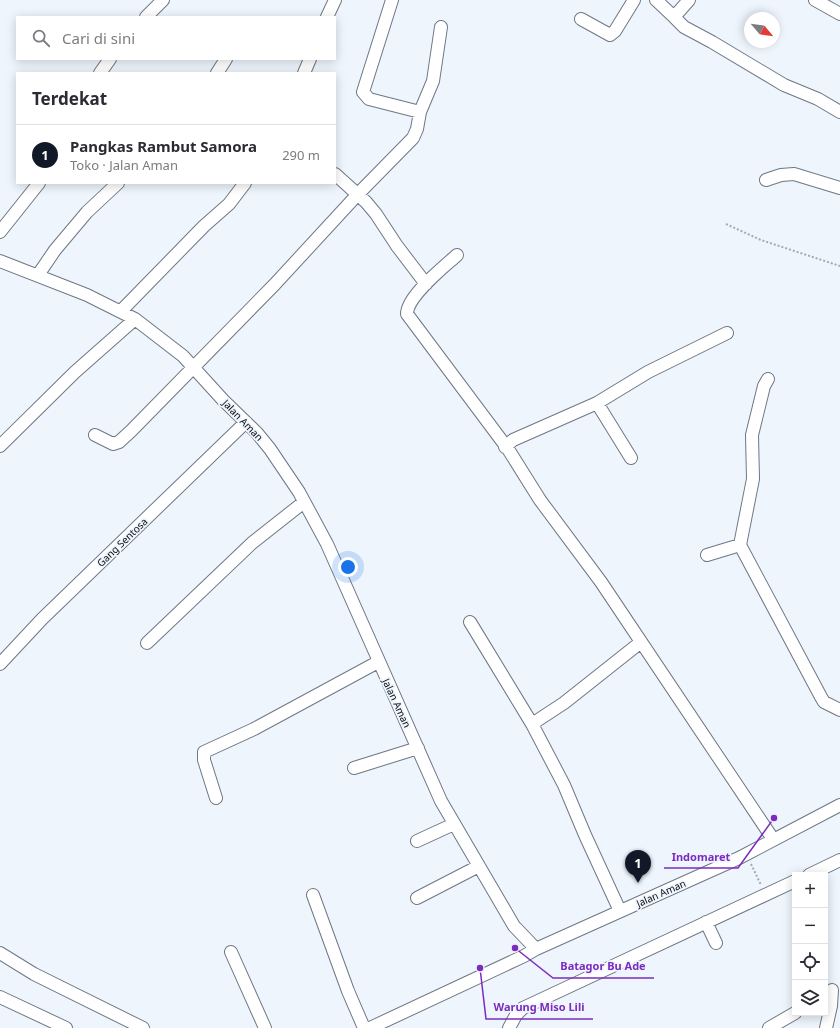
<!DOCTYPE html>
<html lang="id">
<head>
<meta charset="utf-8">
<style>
  body { margin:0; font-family:"Noto Sans",sans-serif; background:#f7f7f7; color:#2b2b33 }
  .controls { position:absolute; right:12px; bottom:12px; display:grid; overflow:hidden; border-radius:0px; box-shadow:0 2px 10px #0003 }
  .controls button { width:36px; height:36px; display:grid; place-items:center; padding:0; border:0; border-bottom:1px solid #e1e1e2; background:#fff; color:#2b2b33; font:20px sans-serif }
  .compass { position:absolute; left:744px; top:12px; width:36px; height:36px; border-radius:50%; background:#fff; box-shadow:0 2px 10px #0003; rotate:119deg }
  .you { position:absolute; left:348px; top:567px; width:14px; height:14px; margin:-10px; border:3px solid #fff; border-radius:50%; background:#1a73e8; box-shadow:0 0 0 6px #1a73e833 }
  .badge { display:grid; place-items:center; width:26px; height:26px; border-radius:50%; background:#111827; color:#fff; font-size:13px; font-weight:700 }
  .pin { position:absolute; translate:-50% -33px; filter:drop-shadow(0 1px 2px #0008) }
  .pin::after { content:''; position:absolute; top:21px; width:14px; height:12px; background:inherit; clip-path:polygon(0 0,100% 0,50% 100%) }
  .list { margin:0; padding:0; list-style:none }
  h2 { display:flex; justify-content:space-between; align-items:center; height:52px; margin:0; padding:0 16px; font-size:17px }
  h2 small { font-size:13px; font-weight:400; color:#7c7c81 }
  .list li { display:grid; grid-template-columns:26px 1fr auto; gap:12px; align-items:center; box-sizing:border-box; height:60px; padding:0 16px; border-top:1px solid #e1e1e2 }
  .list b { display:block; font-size:15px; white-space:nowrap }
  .list p { margin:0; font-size:13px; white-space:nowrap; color:#7c7c81 }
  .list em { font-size:13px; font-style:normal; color:#7c7c81 }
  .icon { flex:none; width:22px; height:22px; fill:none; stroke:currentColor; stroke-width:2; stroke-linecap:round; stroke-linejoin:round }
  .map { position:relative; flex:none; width:840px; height:1028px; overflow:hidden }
  .search { position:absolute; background:#fff; box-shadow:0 2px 10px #0003; left:16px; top:16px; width:320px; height:44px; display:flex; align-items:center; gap:10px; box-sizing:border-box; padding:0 14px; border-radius:0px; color:#7c7c81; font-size:15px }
  .panel { position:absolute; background:#fff; box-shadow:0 2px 10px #0003; left:16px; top:72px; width:320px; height:112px; border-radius:0px }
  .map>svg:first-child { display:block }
</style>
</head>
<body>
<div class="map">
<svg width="840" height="1028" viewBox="0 0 840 1028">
  <rect width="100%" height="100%" fill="#eef5fd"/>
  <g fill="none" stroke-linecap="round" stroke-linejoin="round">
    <!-- minor casing -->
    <g stroke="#6e7784" stroke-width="14">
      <path id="minor" d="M392,0l-29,92 6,7 51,13
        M656,0l18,17
        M689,0l-15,17 10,10 28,15 72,43 34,14 22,13
        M815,0l25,14
        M146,17l17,-17
        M327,17l8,-17
        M581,19l29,16 5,-4 19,-31
        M100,73l10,-14
        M217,73l9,-14
        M304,73l6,-14
        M335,174l31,28 10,12 21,32 29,38
        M766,180l15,-5 13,-1 46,14
        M0,232l39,-49
        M457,255c-13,12 -50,41 -50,59l101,135 32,51 61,82 172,257
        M0,261l87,34 48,24 48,37 40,44 34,33 13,16 29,43 28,52 114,257 73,125 22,23
        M38,275l17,-25 32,-38 31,-29
        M121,311l83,-85 25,-22 16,-21
        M768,379l-4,7 -12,49 1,44 -13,66 81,152 3,5 16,8
        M597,403l34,55
        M95,435l18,9 6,-2 12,-11 144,-147 83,-90 55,-56 4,-9 3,-17 13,-31 8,-54
        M0,446l75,-74 60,-53
        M505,447l8,-7 84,-37 51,-31 79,-39
        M707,555l33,-10
        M470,622l62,102 32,61 21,50 35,76
        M147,643l105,-100 52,-41
        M0,664l42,-45 204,-197
        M532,724l32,-21 77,-61
        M354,768l64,-20
        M216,798l-12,-38v-8l50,-23 124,-67
        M417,841l37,-17
        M809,875l31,-15
        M313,895l35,96 16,37
        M417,898l62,-32
        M706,922l10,21
        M231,952l34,76
        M0,953l34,21 109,54
        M0,997l66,31
        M370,1028l154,-72 12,-7 203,-91 101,-53
        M509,1028l7,-13 7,-7 272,-127
        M769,1028l26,-15
        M826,1028l5,-22 1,-16"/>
    </g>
    <!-- path -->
    <path stroke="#a4a9b0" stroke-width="2" stroke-dasharray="2 2" stroke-linecap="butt" d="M726,224l35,16 79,26
      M751,864l10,21"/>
    <!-- minor -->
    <use href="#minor" stroke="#fff" stroke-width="12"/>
  </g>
  <g text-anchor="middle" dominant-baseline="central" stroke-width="3.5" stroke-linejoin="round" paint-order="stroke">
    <!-- street labels -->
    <g font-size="10" fill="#0b0e12" stroke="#eef5fd">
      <text transform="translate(243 420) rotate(46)">Jalan Aman</text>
      <text transform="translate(122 542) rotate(-44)">Gang Sentosa</text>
      <text transform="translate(397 703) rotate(65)">Jalan Aman</text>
      <text transform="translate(661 893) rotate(-24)">Jalan Aman</text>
    </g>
  </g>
  <!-- callouts -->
  <path fill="none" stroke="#7b2cbf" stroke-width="1.5" d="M774 818L738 868H664M515 948L553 978H654M480 968L486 1019H593"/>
  <g fill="#7b2cbf" stroke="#eef5fd" stroke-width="1.5">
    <circle cx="774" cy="818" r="4"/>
    <circle cx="515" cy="948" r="4"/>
    <circle cx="480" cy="968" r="4"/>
  </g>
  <g font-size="11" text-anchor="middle" font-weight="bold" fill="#7b2cbf" stroke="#eef5fd" stroke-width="3.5" stroke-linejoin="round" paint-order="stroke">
    <text x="701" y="861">Indomaret</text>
    <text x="603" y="970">Batagor Bu Ade</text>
    <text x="539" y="1011">Warung Miso Lili</text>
  </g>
</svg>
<div class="controls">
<button>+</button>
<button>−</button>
<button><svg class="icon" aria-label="locate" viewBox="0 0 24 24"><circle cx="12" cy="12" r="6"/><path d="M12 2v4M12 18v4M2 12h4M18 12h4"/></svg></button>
<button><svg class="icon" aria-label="layers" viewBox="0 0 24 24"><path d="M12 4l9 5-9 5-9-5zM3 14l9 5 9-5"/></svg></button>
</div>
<svg class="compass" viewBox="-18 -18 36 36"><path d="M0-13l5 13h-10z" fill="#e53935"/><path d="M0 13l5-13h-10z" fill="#7c7c81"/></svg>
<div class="you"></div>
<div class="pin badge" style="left:638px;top:883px">1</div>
<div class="search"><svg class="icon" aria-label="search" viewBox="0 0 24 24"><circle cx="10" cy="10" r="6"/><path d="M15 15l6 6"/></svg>Cari di sini</div>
<section class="panel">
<h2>Terdekat<small></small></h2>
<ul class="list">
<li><span class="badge">1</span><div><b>Pangkas Rambut Samora</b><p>Toko · Jalan Aman</p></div><em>290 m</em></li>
</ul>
</section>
</div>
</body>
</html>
